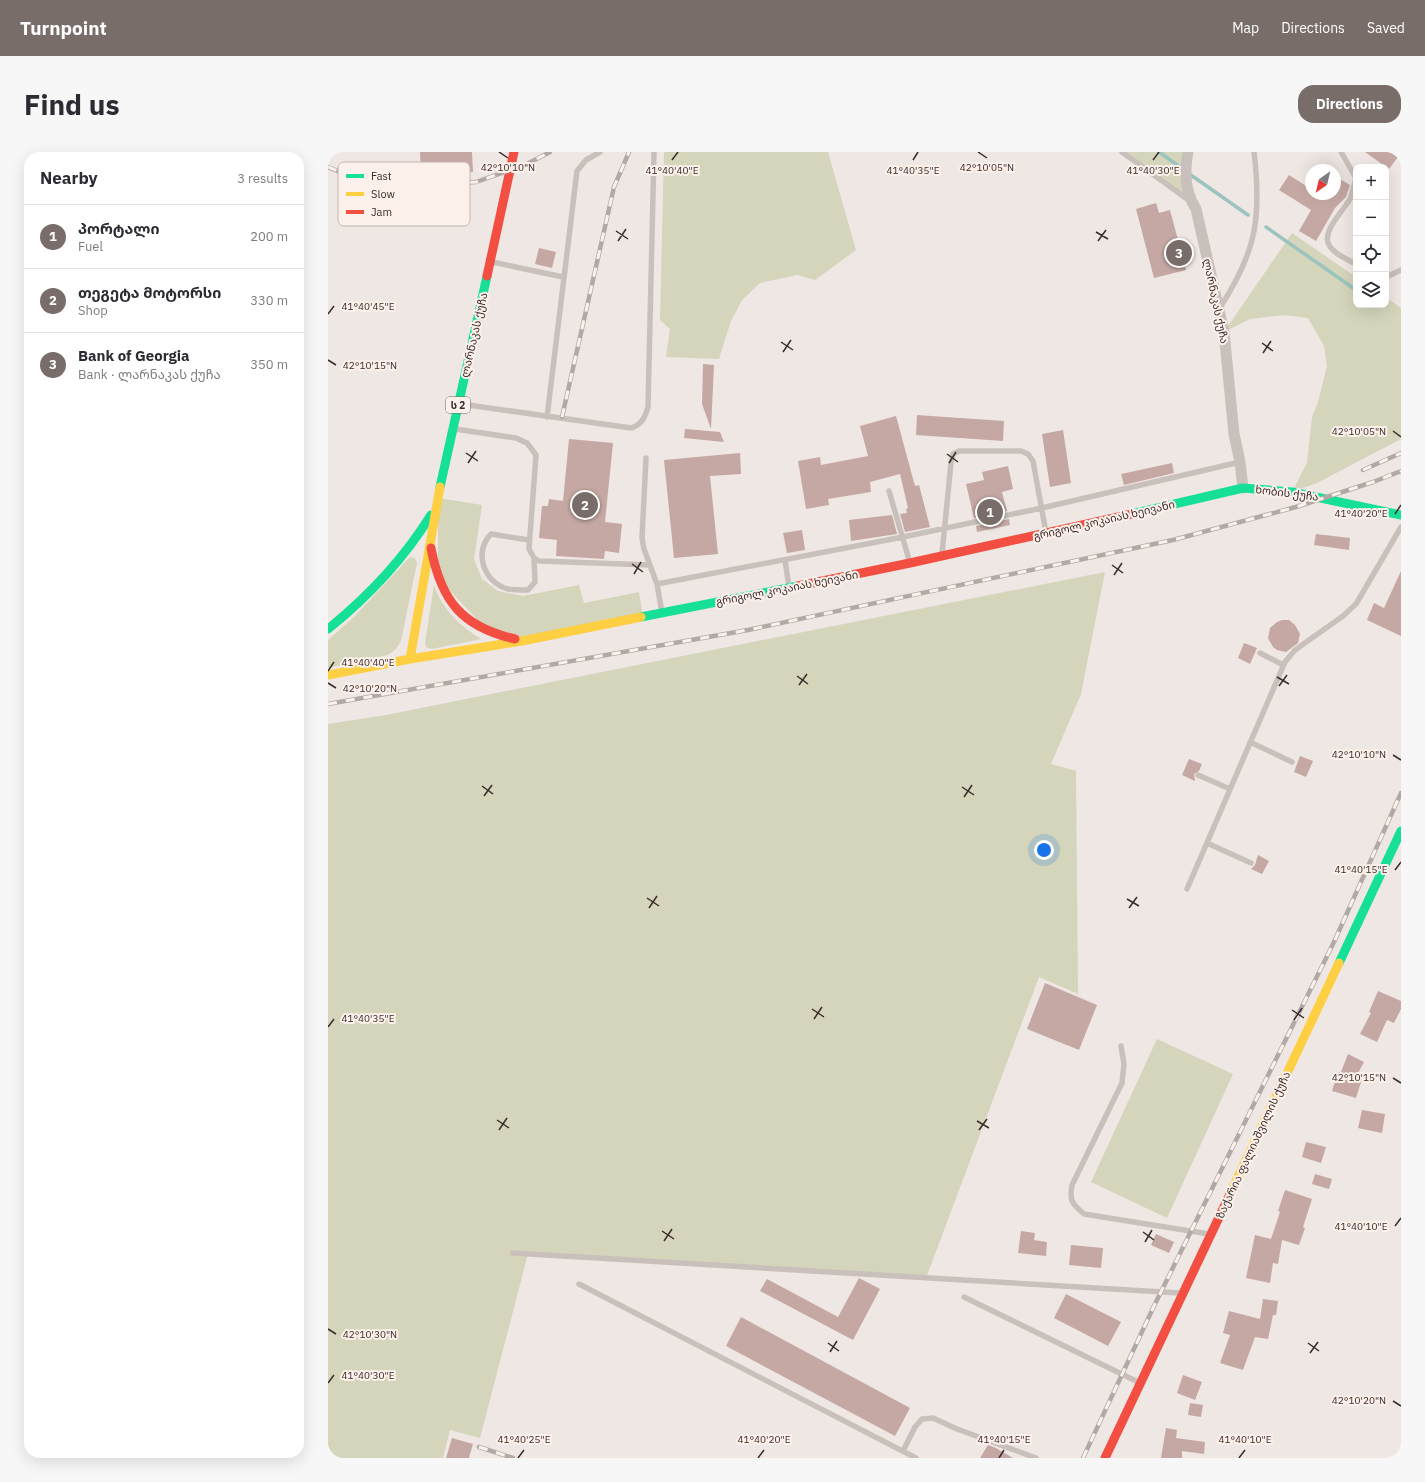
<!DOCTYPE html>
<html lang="en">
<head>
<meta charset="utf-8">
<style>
  body { margin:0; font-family:"IBM Plex Sans","Noto Sans Georgian",sans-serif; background:#f7f7f7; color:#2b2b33 }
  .controls { position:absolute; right:12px; top:12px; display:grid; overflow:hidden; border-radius:8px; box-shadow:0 4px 16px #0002 }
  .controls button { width:36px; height:36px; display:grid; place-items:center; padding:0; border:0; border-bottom:1px solid #e1e1e2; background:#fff; color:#2b2b33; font:20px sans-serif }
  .compass { position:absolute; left:977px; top:12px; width:36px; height:36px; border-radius:50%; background:#fff; box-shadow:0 4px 16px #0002; rotate:214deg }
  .you { position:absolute; left:716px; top:698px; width:14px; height:14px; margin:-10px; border:3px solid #fff; border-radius:50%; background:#1a73e8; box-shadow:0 0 0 6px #1a73e833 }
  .badge { display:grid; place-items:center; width:26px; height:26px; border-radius:50%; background:#796d6a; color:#fff; font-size:13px; font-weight:700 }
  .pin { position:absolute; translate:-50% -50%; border:2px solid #fff; box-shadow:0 1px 4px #0006 }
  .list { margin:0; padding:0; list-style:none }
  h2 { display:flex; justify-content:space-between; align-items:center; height:52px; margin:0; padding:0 16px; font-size:17px }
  h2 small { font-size:13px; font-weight:400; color:#7c7c81 }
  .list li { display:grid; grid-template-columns:26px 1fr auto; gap:12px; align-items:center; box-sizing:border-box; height:64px; padding:0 16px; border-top:1px solid #e1e1e2 }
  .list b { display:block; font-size:15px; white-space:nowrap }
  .list p { margin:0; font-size:13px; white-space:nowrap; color:#7c7c81 }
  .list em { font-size:13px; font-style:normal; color:#7c7c81 }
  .icon { flex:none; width:22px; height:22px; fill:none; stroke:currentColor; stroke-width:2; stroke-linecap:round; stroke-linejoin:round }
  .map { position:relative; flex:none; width:1073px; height:1306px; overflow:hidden; border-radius:16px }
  header { display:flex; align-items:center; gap:24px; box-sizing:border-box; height:56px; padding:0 20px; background:#796d6a; color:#fff }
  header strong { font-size:19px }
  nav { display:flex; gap:22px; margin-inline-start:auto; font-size:14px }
  .intro { display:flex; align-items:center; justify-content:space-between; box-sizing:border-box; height:96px; padding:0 24px }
  h1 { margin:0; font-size:28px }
  .button { padding:10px 18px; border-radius:16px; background:#796d6a; color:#fff; font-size:14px; font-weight:700 }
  main { display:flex; gap:24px; padding:0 24px }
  aside { flex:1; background:#fff; border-radius:16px; box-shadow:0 4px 16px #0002 }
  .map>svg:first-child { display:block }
</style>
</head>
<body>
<header>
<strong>Turnpoint</strong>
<nav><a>Map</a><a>Directions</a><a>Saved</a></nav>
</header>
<div class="intro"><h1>Find us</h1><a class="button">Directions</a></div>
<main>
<aside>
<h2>Nearby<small>3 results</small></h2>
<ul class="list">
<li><span class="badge">1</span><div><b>პორტალი</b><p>Fuel</p></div><em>200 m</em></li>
<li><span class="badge">2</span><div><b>თეგეტა მოტორსი</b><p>Shop</p></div><em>330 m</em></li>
<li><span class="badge">3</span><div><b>Bank of Georgia</b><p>Bank · ლარნაკას ქუჩა</p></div><em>350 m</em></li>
</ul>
</aside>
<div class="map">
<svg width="1073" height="1306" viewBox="0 0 1073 1306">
  <rect width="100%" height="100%" fill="#efe7e3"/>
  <!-- green -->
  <path fill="#d4d5bb" d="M336,0h164l28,98 -41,30 -18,-5 -37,8 -18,17 -11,21 -12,38 -53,-2 4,-28 -10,-9z
    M794,0h66l3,49z
    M964,81l64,44v28h30v-8l15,11v131l-84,44 -25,9 15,-29 5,-46 6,-15 9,-36 -3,-20 -16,-28 -23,-3 -35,4 -26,13z
    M110,346l44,7 -8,54 8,20 16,12 25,5 56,-11 5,18 55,-11 4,25 -121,24 -32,-8 -52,-55z
    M82,405l5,1 2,5 -16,78 -5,8 -8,6 -60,13v-28l25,-22z
    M777,420l-24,122 -30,70 25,7 2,223 -39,-17 -113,301 -398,-24 -48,184 -30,-8 -7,28h-115v-734l58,-9z
    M106,433c8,24 26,41 47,54l-49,10 -6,-2 -1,-4z
    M829,887l76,35 -66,144 -76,-36z"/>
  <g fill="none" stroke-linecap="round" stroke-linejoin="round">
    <!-- stream -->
    <path stroke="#9cc4bf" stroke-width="3.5" d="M831,0l24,17
      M860,21l60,42
      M938,75l90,63"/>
  </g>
  <!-- building -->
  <path fill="#c5a8a3" d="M92,0h52l1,20 -52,3z
    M1037,0h36v1l-12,16z
    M961,23l22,14v5h24v-18l15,9 -4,12 -11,11 -19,33 -17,-10 12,-21 -32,-20z
    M828,51l3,10 11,-3 16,60 -32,8 -18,-69z
    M211,96l17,4 -4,16 -17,-4z
    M375,212l11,1 -3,64 -9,-25z
    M589,263l87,6 -1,20 -87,-6z
    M568,264l19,70 4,-1 11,42 -25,5 -5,-18 7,-1 -1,-4 2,-1 -8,-34 -30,8 1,10 -43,7 1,6 -23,4 -8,-48 22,-4 1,8 47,-9 -8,-30z
    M357,277l35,3 4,10 -40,-4z
    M735,278l8,53 -21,4 -8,-53z
    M241,287l44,4 -8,79 17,2 -3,29 -14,-2 -1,8 -48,-3 1,-16 -18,-2 3,-32h6l1,-7 14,2z
    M412,301l1,21 -31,2 8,78 -44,4 -10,-98z
    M844,311l2,10 -50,12 -3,-11z
    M680,314l5,23 -11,3 5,19 -33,7 -8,-34 18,-4 -2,-8z
    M564,363l5,19 -46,7 -2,-21z
    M681,367l1,6 -33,7 -1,-6z
    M474,378l3,20 -18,3 -4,-20z
    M988,382l34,4 -1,12 -35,-5z
    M1073,419v65l-34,-16 7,-17 10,5z
    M954,468h7l6,5 5,9 -2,9 -12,9 -9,-2 -4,-3 -5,-9 2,-10 7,-6z
    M916,491l13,5 -7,16 -12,-6z
    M972,604l13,5 -7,16 -12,-5z
    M861,607l13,5 -3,7 -5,3 1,7 -13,-6z
    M930,703l11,6 -7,13 -11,-5 4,-4z
    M717,831l52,22 -18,45 -52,-21z
    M1050,839l23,10v8l-7,14 -7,-3 -10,22 -17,-8 11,-21 -2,-1z
    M1020,902l16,8 -8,15 6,2 -6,19 -24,-7 6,-19h3z
    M1034,958l23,4 -3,19 -24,-5z
    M978,990l20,5 -5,16 -19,-6z
    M987,1022l17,5 -3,10 -17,-5z
    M957,1038l27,9 -9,28 2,1 -6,17 -17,-5 -4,24 -5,-1 -3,20 -24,-5 9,-43 16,4 9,-27 -2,-1z
    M693,1079l14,2 -1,7 13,2 -1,14 -28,-3z
    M828,1082l18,8 -5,11 -18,-8z
    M743,1093l32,3 -2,20 -32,-3z
    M531,1126l21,11 -27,51 -93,-49 7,-12 71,38z
    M738,1142l55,28 -13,24 -54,-28z
    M935,1147l15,2 -2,14h-3l-5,24 -13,-2 -12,33 -23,-7 10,-28 -7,-2 6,-22 31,8z
    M413,1165l169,91 -15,28 -169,-90z
    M855,1223l19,7 -7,18 -18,-7z
    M862,1251l13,2 -2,12 -13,-2z
    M838,1276l11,2 -1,8 29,4 -1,12 -22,-3v7h-21z
    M124,1286l21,6 -4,14h-23z
    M660,1293l8,3 17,10h-33z"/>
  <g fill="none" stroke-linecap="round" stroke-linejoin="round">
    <!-- lane -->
    <path stroke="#c9c0bb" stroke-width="5.5" d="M794,0l68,49
      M1013,0l15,26c-2,7 -3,14 -6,21 -6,11 -29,33 -21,46 5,9 18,14 27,19
      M164,110l71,15
      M1058,125l15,-7
      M891,157c37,-56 43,-91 35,-157
      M133,252l170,24c10,-3 14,-10 17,-21l6,-255
      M219,265l30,-246 9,-11 14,-8
      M127,277l61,9 11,5 9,12 -7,94 5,9 5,3 111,4
      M318,306l-4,80 2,11 13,35 5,29
      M561,339l21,72
      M201,388l-38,-6c-18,18 -7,49 17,55 6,1 14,1 20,1l7,-8 -1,-24
      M614,402l9,-91 2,-9 6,-3h62l7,3 5,7 13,72
      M457,408l4,27
      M329,432l246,-47 139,-29 198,-46
      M932,501l23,12
      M922,590l42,20
      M870,623l32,14
      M879,691l44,20
      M859,737l98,-227 10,-12 48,-34 13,-12 45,-77
      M793,894l3,18 -2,19 -50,102c-3,15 0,19 12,29l125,20
      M185,1101l667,40
      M251,1132l337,174
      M636,1145l176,86
      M575,1299l12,-24 7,-8 11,-1 24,11 79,29"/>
    <!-- street -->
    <path stroke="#c9c0bb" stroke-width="11" d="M860,0c-4,20 -3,40 8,57l28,123 10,102 6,28 3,26"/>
    <!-- fast -->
    <path stroke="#16e098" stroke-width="9" d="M112,335l47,-211
      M804,362l111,-26 49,4 109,23
      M313,465l157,-31
      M0,477c41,-33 75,-69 103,-114
      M1011,811l62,-132"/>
    <!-- slow -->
    <path stroke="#ffcf43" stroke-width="9" d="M82,507l112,-18 119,-24
      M0,523l82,-16 30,-172
      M903,1040l108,-229"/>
    <!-- jam -->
    <path stroke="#f24e42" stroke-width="9" d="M159,124l27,-124
      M103,396c10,53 31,79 84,91
      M470,434l112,-23 222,-49
      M777,1306l126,-266"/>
    <!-- rail casing -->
    <g stroke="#b0a9a6" stroke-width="4.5">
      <path id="rail" d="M0,15l29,12 60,7 59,-4 51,-18 23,-12
        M234,265l52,-230 15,-35
        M1035,318l38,-17
        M0,552l420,-74 425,-90 123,-33 77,-25 28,-11
        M151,1295l34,11
        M755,1306l71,-152 180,-364 67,-149"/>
    </g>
    <!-- rail -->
    <use href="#rail" stroke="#fcf1ea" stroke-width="3" stroke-dasharray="9" stroke-linecap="butt"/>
  </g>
  <!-- ticks -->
  <path fill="none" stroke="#3a2c29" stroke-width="1.5" d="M171,0l9,6M650,0l9,6M344,8l6,-8M585,8l5,-8M825,8l6,-8M288,79l12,8M768,80l12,7M290,89l8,-12M770,89l8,-11M0,162l6,-8M453,190l12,8M934,191l11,8M455,200l8,-12M935,201l8,-12M0,208l8,5M1065,279l8,6M138,301l12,8M619,302l11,8M140,311l8,-12M621,311l7,-11M1067,362l6,-9M304,412l11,8M784,413l11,8M306,422l7,-12M786,423l8,-12M0,519l6,-9M469,524l11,8M949,525l12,7M0,531l8,5M471,533l8,-11M951,534l8,-11M1065,603l8,5M154,634l11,8M634,635l12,8M156,644l8,-11M636,645l8,-12M1067,718l6,-8M319,746l12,8M799,747l12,7M321,756l8,-12M801,756l8,-11M484,857l12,8M964,858l12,8M486,867l8,-12M966,868l8,-12M0,875l6,-8M1065,926l8,5M169,968l12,8M649,969l12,7M171,978l8,-12M651,978l8,-11M1067,1074l6,-8M334,1079l12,8M815,1080l11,8M336,1089l8,-12M817,1090l7,-12M0,1177l8,5M500,1191l11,8M980,1191l11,8M502,1200l7,-11M982,1201l8,-11M0,1231l6,-8M1065,1249l8,5M190,1306l6,-8M430,1306l6,-8M671,1306l5,-8M911,1306l6,-8"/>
  <g text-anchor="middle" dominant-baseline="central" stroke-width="4" stroke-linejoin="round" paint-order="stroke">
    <!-- shield labels -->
    <rect fill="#fcf1ea" stroke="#746763" stroke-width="1" x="118" y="245" width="24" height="16" rx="3"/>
    <g font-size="10" font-weight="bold" fill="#3a2c29">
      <text x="130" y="253">ს 2</text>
    </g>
    <!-- street labels -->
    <g font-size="11" fill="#3a2c29" stroke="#fcf1ea">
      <text transform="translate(888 149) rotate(78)">ლარნაკას ქუჩა</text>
      <text transform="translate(146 183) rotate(-77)">ლარნაკას ქუჩა</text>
      <text transform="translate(959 341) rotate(7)">ხობის ქუჩა</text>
      <text transform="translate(776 368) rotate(-13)">გრიგოლ კოკაიას ხეივანი</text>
      <text transform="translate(459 436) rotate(-11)">გრიგოლ კოკაიას ხეივანი</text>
      <text transform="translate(925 993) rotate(-65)">ზაქარია ფალიაშვილის ქუჩა</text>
    </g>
  </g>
  <!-- legend -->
  <rect x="10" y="10" width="132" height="64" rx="6" fill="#fcf1ea" stroke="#c2b6b0" stroke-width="1"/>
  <rect x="18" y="22" width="18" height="4" fill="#16e098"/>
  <rect x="18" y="40" width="18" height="4" fill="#ffcf43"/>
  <rect x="18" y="58" width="18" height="4" fill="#f24e42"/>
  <g font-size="11" fill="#3a2c29">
    <text x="43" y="28">Fast</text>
    <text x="43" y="46">Slow</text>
    <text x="43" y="64">Jam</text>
  </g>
  <g font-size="10" text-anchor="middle" fill="#3a2c29" stroke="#fcf1ea" stroke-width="4" stroke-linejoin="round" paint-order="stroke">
    <text x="180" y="19">42°10'10"N</text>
    <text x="659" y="19">42°10'05"N</text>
    <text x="344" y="22">41°40'40"E</text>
    <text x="585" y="22">41°40'35"E</text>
    <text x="825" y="22">41°40'30"E</text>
    <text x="40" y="158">41°40'45"E</text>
    <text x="42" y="217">42°10'15"N</text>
    <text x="1031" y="283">42°10'05"N</text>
    <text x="1033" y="365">41°40'20"E</text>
    <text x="40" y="514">41°40'40"E</text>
    <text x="42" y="540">42°10'20"N</text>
    <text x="1031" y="606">42°10'10"N</text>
    <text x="1033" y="721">41°40'15"E</text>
    <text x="40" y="870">41°40'35"E</text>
    <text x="1031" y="929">42°10'15"N</text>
    <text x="1033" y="1078">41°40'10"E</text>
    <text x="42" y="1186">42°10'30"N</text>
    <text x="40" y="1227">41°40'30"E</text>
    <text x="1031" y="1252">42°10'20"N</text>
    <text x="196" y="1291">41°40'25"E</text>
    <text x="436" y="1291">41°40'20"E</text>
    <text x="676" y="1291">41°40'15"E</text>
    <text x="917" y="1291">41°40'10"E</text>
  </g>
</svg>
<div class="controls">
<button>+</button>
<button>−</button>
<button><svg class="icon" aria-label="locate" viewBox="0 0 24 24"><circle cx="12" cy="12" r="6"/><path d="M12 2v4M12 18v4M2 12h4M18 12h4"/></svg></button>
<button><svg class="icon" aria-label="layers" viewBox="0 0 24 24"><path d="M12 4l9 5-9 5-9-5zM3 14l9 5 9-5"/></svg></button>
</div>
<svg class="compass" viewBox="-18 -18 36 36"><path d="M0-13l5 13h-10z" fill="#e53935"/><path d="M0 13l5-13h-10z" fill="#7c7c81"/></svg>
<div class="you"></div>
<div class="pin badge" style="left:662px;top:360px">1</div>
<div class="pin badge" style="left:257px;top:353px">2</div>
<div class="pin badge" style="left:851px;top:101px">3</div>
</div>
</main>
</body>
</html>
